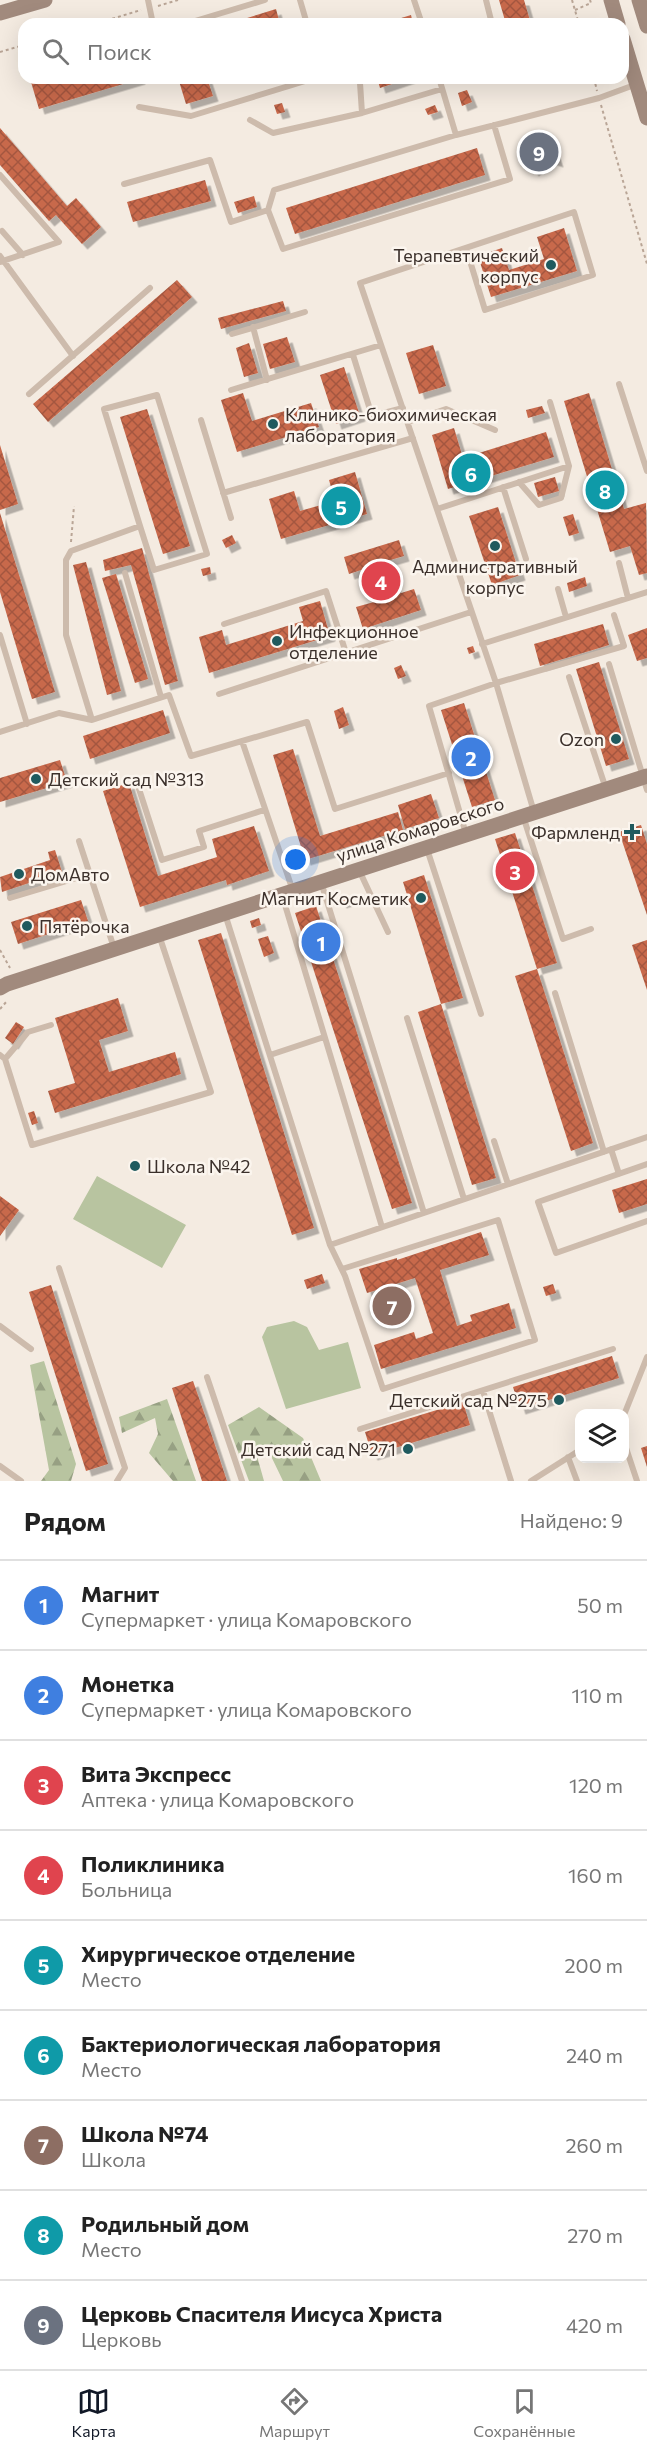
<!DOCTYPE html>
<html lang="ru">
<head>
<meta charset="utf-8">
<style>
  body { margin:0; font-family:Commissioner,sans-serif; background:#f2f2f2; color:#222 }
  .controls { position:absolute; right:18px; bottom:18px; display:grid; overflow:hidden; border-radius:12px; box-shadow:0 6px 24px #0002 }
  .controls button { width:54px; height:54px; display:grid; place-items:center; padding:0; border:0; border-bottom:2px solid #e0e0e0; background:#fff; color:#222; font:30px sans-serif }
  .you { position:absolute; left:296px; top:860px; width:21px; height:21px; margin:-15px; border:4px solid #fff; border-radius:50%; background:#1a73e8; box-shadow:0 0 0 9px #1a73e833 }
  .badge { display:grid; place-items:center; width:39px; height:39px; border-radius:50%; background:#111827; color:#fff; font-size:20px; font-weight:700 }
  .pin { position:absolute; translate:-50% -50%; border:3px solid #fff; box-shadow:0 2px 6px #0006 }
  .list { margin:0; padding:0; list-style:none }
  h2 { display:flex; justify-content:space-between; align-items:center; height:78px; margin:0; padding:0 24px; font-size:26px }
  h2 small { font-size:20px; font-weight:400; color:#767676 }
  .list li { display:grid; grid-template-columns:39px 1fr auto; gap:18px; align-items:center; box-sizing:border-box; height:90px; padding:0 24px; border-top:2px solid #e0e0e0 }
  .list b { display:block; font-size:22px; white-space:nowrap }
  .list p { margin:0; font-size:20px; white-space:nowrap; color:#767676 }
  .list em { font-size:20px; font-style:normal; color:#767676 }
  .icon { flex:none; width:33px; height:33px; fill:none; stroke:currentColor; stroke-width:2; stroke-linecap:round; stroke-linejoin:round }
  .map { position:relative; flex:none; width:647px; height:1481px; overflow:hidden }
  .search { position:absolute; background:#fff; box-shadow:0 6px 24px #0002; left:18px; right:18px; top:18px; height:66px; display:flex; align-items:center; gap:15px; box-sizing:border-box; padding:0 21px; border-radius:18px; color:#767676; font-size:22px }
  .sheet { height:888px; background:#fff }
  nav { display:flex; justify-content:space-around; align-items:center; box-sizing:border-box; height:84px; border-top:2px solid #e0e0e0; background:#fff; font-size:16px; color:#767676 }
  nav a { display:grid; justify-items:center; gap:3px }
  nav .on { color:#111827 }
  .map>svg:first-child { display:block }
</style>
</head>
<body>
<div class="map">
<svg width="647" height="1481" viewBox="0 0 647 1481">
  <defs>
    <pattern id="forest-firs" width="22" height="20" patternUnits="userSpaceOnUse" patternTransform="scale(1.5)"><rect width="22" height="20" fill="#b8c4a0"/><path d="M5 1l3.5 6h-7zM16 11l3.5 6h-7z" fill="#97a083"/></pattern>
    <pattern id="building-cross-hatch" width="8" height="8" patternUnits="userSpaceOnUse" patternTransform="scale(1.5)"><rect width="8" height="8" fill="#c8694b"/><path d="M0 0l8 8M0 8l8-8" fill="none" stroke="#a4573f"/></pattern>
    <filter id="shadow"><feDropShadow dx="5.5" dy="5.5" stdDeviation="0" flood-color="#0004"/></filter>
  </defs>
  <rect width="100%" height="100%" fill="#f4ebe1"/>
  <!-- green -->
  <path fill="#b8c4a0" d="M97,1176l89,49 -24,43 -89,-49z
    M294,1321l13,6 12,23 29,-8 13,46 -75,21 -24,-72 5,-10z"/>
  <!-- forest -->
  <path fill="url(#forest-firs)" d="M44,1361l32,103 -5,17h-30l8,-11 -19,-105z
    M167,1399l29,82h-23l-24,-28 9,-19 -3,-16 -33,15 -3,-16z
    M259,1407l44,31 18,43h-38l-13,-27 -13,2 7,25h-15l-21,-56z"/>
  <!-- building -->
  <path fill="url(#building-cross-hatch)" filter="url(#shadow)" d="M499,0h25l7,24h-25z
    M276,9l4,15h-49v-1z
    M411,15l2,9h-28v-1z
    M46,78h94v1l-101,30 -8,-27z
    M178,78h29l6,18 -27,8z
    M377,78h33l-30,10z
    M467,90l5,12 -10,4 -4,-13z
    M282,103l3,9 -8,2 -3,-9z
    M435,105l3,7 -10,3 -3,-6z
    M0,128l67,78 9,-8 25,29 -19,17 -26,-29 -7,6 -49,-56z
    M549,135l9,27 -9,-3 -16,12 -2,-7 -9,-6 3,-13 -2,-5 19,1z
    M477,148l8,27 -190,59 -9,-26z
    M205,180l6,21 -78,21 -6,-20z
    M254,196l3,11 -19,6 -4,-11z
    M564,228l13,43 -86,26 -13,-41 24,-8 7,22 35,-11 -7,-22z
    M177,280l15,17 -144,125 -15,-18z
    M283,301l3,10 -65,18 -3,-11z
    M287,337l8,25 -25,7 -7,-25z
    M249,343l9,30 -14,4 -8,-29z
    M433,345l13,41 -27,8 -13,-41z
    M344,367l16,49 -24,8 -16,-49z
    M243,393l9,28 59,-18 8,24 -82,25 -16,-52z
    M589,393l35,116 22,-6 1,70 -8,2 -9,-29 -20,6 -46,-151z
    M542,406l3,7 -17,5 -2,-8z
    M147,409l43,137 -27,8 -43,-137z
    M454,428l9,30 83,-26 8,25 -106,32 -16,-54z
    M0,445l18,59 -18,6z
    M355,472l12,42 -86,25 -12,-40 25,-8 6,20 35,-10 -6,-21z
    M555,477l4,14 -21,6 -4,-14z
    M498,507l22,68 -28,10 -23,-69z
    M0,513l55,179 -23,7 -32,-107z
    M573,514l6,19 -10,3 -6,-19z
    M232,535l4,8 -10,5 -4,-8z
    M399,540l5,16 -17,5 11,33 16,-5 7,21 -58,19 -7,-22 18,-5 -10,-33 -15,5 -5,-17z
    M142,548l36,133 -13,4 -34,-120 -26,6 -2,-11z
    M86,562l35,129 -14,4 -34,-130z
    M210,567l1,7 -8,2 -2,-7z
    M116,574l32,105 -13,4 -33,-105z
    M585,577l2,9 -18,6 -2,-9z
    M320,601l10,35 -121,37 -10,-36 23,-7 4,15 77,-24 -4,-14z
    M603,624l6,21 -69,21 -6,-22z
    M647,628v30l-10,3 -9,-26z
    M473,646l2,6 -6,2 -2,-6z
    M599,662l30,97 -23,7 -30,-97z
    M401,665l5,11 -8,3 -4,-11z
    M464,703l31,97 -23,7 -31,-97z
    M343,707l6,18 -10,4 -5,-18z
    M163,710l7,23 -80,26 -7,-23z
    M293,749l27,87 78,-24 5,18 -98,30 -32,-105z
    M60,760l7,22 -67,20v-24z
    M129,783l29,93 59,-19 -5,-18 42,-13 15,45 -42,14 -1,-5 -86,27 -37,-116z
    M431,794l8,24 -34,11 -7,-24z
    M641,825l6,19v71l-28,-83z
    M515,833l42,130 -20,6 -42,-130z
    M55,850l7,22 -60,20 -2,-15 50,-17 -2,-8z
    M424,875l39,123 -22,6 -38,-122z
    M344,894l3,7 -6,2 -2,-7z
    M81,900l7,21 -70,23 -7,-22z
    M316,906l96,297 -20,6 -97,-296z
    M259,918l2,7 -9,3 -2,-7z
    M221,933l93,295 -22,7 -94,-295z
    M268,936l6,17 -10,4 -6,-18z
    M647,940v50l-15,-45z
    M537,969l56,174 -22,8 -56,-175z
    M118,998l10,33 -29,9 10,32 66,-20 6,22 -126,39 -7,-22 27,-8 -20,-65z
    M441,1004l55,174 -24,7 -54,-173z
    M16,1022l8,5 -11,17 -8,-6z
    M34,1111l4,12 -6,2 -4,-12z
    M647,1179v25l-28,9 -7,-23z
    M0,1196l19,14 -19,26z
    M481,1232l8,23 -49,15 17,56 15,-5 -2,-6 39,-12 7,25 -135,41 -7,-24 40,-13 2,7 17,-6 -18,-55 -48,15 -8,-24 38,-11v2z
    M322,1274l3,9 -18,6 -3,-9z
    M553,1284l3,9 -10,3 -3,-9z
    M51,1285l57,179 -22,7 -57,-179z
    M612,1356l7,22 -99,31 -7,-22z
    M193,1381l15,43 19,57h-25l-30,-93z
    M463,1402l7,23 -98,30 -7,-23z
    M647,1446v21l-6,-19z"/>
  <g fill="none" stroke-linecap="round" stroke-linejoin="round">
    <!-- path -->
    <path stroke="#b9a596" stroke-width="2" stroke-dasharray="3 3" stroke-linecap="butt" d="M572,0l7,24
      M158,6l20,-6
      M575,10l16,-7 -1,-3
      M95,24l46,-14
      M0,52l24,-7
      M594,78l3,13
      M601,105l46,159
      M71,542l3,-36
      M0,950l10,18
      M0,1009l7,-8"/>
    <!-- lane -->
    <path stroke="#cdbbac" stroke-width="6" d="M148,0l5,24
      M300,0l7,24
      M414,0l8,24
      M486,0l6,24
      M185,24l80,-24
      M22,72l2,-1
      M439,78l17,57
      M139,107l52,9 124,-38
      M362,113l-2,-30 4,-5
      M250,120l23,13 89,-20 80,-24
      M0,175l59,67 -59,20
      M124,184l86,-24 21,62 37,-12 6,-20 182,-55 143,-37 38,-14
      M268,210l15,39 227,-70 -16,-54
      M2,231l21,24
      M466,248l19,62 108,-35 -19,-63 -214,71 136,400 38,129
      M0,256l73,100
      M253,327l14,53
      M232,334l73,-22
      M353,355l19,61 31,-8
      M619,384l28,87
      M231,390l150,-45
      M29,394l121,-106
      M201,420l30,98
      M408,422l38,-13 49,21
      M519,482l20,23 22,-7 8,-32
      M503,487l23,72
      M223,493l190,-55
      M437,509l132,-43 -19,-64
      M619,563l9,35
      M125,573l36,124
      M558,589l8,28
      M224,624l102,-33 20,62
      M0,635l27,89
      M482,644l165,-52
      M609,664l38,126
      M569,677l37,112
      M219,694l252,-82
      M92,720l-26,-85v-75l5,-9 69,-25 14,44 53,-16 -50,-159 -53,14 36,117
      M0,732l59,-19 33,7 77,-25 22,61 116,-34 28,87 114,-36
      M242,741l51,150
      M139,789l23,71 42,-13 -5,-16 65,-21
      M523,816l40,123 28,-10
      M466,834l-37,-128 67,-23 128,-37 -10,-31
      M79,841l35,107
      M427,849l54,165
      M359,870l29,62
      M321,882l103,331
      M282,895l100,332
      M10,898l80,-24
      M225,914l105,331 15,31 38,113 152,-49 -37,-120 -156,49
      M555,993l49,159
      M407,1018l57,181
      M0,1055l5,4 27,86 179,-53 -52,-157
      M270,1055l54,-18
      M5,1059l23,-27 23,-7
      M494,1141l14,43
      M611,1149l8,25
      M647,1164l-109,38 18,51 91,-32
      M330,1245l317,-108
      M59,1268l66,200 -8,13
      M0,1326l31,23
      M207,1377l35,104
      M483,1391l28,90
      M624,1415l23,-58
      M360,1429l253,-80
      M624,1442l13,39
      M568,1457l9,24
      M0,1466l21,15
      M531,1481l49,-31"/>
    <!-- secondary -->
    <path stroke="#a18a7d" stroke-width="15" d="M611,0l7,24
      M639,0l8,26
      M0,13l45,-13
      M623,39l24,79
      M0,988l7,-4 640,-208"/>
  </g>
  <!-- markers -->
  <g fill="#1f5a5e" stroke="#fbf5ee" stroke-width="2">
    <circle cx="551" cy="265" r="6"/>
    <circle cx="273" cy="424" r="6"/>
    <circle cx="495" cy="546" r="6"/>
    <circle cx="277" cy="641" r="6"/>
    <circle cx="616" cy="739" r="6"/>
    <circle cx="36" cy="779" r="6"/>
    <path d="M629 823h6v6h6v6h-6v6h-6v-6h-6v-6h6z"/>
    <circle cx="19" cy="874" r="6"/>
    <circle cx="421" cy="898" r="6"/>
    <circle cx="27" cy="926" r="6"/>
    <circle cx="135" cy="1166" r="6"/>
    <circle cx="559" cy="1400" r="6"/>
    <circle cx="408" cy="1449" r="6"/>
  </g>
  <g text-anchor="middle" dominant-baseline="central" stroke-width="5" stroke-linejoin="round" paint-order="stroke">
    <!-- poi labels -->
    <g font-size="18" fill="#3b302b" stroke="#fbf5ee" text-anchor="end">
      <text x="539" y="255">Терапевтический<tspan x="539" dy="21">корпус</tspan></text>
      <text x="285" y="414" text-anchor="start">Клинико-биохимическая<tspan x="285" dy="21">лаборатория</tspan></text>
      <text x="495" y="566" text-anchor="middle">Административный<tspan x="495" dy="21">корпус</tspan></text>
      <text x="289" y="631" text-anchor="start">Инфекционное<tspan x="289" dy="21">отделение</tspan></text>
      <text x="604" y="739">Ozon</text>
      <text x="48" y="779" text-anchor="start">Детский сад №313</text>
      <text x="620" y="832">Фармленд</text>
      <text x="31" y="874" text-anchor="start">ДомАвто</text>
      <text x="409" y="898">Магнит Косметик</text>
      <text x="39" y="926" text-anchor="start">Пятёрочка</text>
      <text x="147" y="1166" text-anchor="start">Школа №42</text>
      <text x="547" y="1400">Детский сад №275</text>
      <text x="396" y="1449">Детский сад №271</text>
    </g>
    <!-- street labels -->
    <g font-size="18" fill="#3b302b" stroke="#fbf5ee">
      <text transform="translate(420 829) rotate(-18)">улица Комаровского</text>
    </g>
  </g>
</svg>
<div class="controls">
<button><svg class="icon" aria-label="layers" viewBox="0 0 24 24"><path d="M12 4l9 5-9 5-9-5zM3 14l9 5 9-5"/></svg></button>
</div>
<div class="you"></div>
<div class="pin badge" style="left:321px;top:942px;background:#3f7fe0">1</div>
<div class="pin badge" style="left:471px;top:757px;background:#3f7fe0">2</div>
<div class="pin badge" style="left:515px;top:871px;background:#e0444e">3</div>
<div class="pin badge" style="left:381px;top:581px;background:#e0444e">4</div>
<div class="pin badge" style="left:341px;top:506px;background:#0f9aa8">5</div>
<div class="pin badge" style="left:471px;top:473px;background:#0f9aa8">6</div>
<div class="pin badge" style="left:392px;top:1306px;background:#8d6e63">7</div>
<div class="pin badge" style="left:605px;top:490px;background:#0f9aa8">8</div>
<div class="pin badge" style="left:539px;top:152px;background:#6b7280">9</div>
<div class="search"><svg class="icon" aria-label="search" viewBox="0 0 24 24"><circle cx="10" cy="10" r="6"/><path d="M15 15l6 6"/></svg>Поиск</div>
</div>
<section class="sheet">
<h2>Рядом<small>Найдено: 9</small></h2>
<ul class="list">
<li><span class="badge" style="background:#3f7fe0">1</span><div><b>Магнит</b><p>Супермаркет · улица Комаровского</p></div><em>50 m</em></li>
<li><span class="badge" style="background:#3f7fe0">2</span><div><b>Монетка</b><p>Супермаркет · улица Комаровского</p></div><em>110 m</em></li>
<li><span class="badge" style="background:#e0444e">3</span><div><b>Вита Экспресс</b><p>Аптека · улица Комаровского</p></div><em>120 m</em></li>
<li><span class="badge" style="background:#e0444e">4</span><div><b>Поликлиника</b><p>Больница</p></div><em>160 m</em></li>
<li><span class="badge" style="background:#0f9aa8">5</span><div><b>Хирургическое отделение</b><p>Место</p></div><em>200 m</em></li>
<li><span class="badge" style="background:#0f9aa8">6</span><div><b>Бактериологическая лаборатория</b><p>Место</p></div><em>240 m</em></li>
<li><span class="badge" style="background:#8d6e63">7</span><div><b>Школа №74</b><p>Школа</p></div><em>260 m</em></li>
<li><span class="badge" style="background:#0f9aa8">8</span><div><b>Родильный дом</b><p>Место</p></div><em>270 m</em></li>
<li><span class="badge" style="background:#6b7280">9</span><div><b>Церковь Спасителя Иисуса Христа</b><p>Церковь</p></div><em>420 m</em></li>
</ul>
</section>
<nav>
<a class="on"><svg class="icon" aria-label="map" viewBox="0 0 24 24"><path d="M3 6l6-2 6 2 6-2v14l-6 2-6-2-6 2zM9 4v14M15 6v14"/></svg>Карта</a>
<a><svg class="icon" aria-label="directions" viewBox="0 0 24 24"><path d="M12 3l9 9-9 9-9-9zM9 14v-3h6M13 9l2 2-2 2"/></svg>Маршрут</a>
<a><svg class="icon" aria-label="saved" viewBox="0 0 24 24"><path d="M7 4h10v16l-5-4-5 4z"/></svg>Сохранённые</a>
</nav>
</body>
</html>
